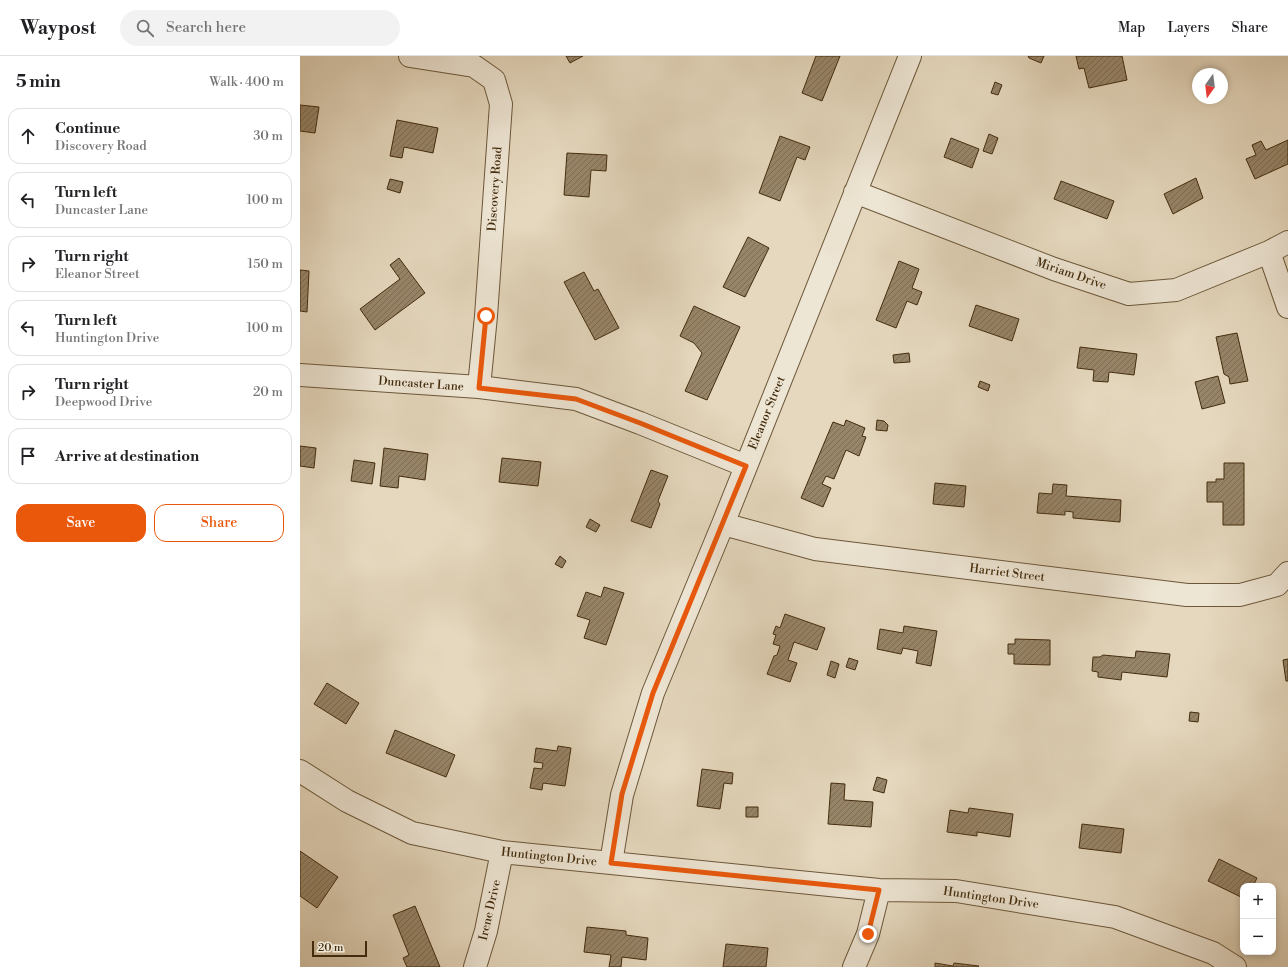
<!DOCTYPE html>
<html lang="en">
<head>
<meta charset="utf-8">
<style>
  body { margin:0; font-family:"Libre Bodoni",serif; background:#f2f2f2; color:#202124 }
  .controls { position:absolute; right:12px; bottom:12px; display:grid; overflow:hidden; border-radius:8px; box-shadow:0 2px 6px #0003 }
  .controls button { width:36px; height:36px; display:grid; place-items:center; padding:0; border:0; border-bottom:1px solid #e0e0e0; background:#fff; color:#202124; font:20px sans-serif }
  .compass { position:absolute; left:892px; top:12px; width:36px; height:36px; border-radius:50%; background:#fff; box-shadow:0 2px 6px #0003; rotate:194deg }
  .scale { position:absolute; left:12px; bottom:10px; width:55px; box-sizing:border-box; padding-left:4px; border:2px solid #432c0d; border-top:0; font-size:11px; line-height:14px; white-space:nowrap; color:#432c0d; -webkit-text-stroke:3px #eee6d5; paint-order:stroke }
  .stop { position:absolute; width:12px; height:12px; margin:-9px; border:3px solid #ea580c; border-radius:50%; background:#fff }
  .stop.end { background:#ea580c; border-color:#fff; box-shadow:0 1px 4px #0008 }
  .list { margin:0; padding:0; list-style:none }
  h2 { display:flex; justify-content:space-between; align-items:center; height:52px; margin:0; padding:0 16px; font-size:17px }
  h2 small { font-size:13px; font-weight:400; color:#757577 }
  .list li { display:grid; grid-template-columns:26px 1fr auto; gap:12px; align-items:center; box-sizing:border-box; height:56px; margin:0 8px 8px; padding:0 8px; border:1px solid #e0e0e0; border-radius:12px }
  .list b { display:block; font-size:15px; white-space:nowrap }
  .list p { margin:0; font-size:13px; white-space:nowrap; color:#757577 }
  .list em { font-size:13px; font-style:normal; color:#757577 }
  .actions { display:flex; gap:8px; padding:12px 16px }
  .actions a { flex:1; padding:9px 0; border:1px solid #ea580c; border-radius:12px; text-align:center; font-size:14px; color:#ea580c }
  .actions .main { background:#ea580c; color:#fff }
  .icon { flex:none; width:22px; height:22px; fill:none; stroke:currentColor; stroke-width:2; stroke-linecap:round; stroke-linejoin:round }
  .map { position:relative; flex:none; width:988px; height:911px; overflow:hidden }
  header { display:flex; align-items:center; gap:24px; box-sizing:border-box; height:56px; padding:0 20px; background:#fff; border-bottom:1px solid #e0e0e0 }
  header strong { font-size:19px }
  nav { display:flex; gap:22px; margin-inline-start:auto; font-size:14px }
  .search { width:280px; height:36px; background:#f2f2f2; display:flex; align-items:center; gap:10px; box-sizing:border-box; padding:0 14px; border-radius:22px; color:#757577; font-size:15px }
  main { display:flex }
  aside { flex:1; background:#fff }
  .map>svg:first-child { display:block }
</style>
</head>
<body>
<header>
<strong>Waypost</strong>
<div class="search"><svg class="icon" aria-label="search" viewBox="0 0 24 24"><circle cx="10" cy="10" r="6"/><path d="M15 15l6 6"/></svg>Search here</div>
<nav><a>Map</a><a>Layers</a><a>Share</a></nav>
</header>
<main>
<aside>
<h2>5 min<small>Walk · 400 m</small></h2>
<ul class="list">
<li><svg class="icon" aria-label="ahead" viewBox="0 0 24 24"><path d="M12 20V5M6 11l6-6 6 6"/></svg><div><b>Continue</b><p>Discovery Road</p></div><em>30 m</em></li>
<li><svg class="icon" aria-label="left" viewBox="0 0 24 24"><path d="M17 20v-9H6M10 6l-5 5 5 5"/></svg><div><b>Turn left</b><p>Duncaster Lane</p></div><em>100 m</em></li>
<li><svg class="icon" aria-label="right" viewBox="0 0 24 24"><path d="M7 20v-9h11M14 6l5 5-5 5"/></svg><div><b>Turn right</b><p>Eleanor Street</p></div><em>150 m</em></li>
<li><svg class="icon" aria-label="left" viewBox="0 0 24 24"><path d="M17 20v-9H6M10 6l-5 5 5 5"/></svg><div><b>Turn left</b><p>Huntington Drive</p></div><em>100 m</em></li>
<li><svg class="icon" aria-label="right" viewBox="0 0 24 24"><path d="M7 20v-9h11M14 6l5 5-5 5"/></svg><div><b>Turn right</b><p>Deepwood Drive</p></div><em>20 m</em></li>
<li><svg class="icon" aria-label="arrive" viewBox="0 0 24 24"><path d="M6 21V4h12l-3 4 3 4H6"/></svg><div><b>Arrive at destination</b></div></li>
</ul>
<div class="actions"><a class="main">Save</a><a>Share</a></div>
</aside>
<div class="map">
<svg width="988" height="911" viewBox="0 0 988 911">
  <defs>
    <pattern id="building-hatch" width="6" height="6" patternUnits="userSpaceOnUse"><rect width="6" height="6" fill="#978569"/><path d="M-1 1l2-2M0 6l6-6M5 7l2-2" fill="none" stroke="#7d6d55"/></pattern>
  </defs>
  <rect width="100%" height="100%" fill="#e5d8be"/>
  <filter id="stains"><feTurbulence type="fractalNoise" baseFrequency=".005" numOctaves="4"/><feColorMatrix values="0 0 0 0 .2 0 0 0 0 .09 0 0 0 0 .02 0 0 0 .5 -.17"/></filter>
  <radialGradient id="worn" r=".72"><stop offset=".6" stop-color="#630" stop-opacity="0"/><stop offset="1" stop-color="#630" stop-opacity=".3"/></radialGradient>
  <!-- building -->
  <path fill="url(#building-hatch)" stroke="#432c0d" d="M266,0h17l-13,7z
    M516,0h24l-18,45 -20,-8z
    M728,0h16l-3,7 -12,-5z
    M776,0h46l5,24 -38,8 -5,-20 -5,1z
    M695,26l7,3 -4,10 -7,-2z
    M0,49l19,2 -4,26 -15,-2z
    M97,64l41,8 -5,25 -29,-6 -2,11 -12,-2z
    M689,78l9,4 -6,16 -9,-3z
    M480,80l30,11 -5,13 -8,-3 -17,44 -21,-8z
    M651,82l28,11 -7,19 -28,-11z
    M988,84v24l-33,15 -9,-20 10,-4 -4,-10 9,-4 5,9z
    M267,97l40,2 -1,16 -15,-1 -2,27 -25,-2z
    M896,122l7,20 -30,16 -9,-20z
    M90,123l13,3 -3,11 -13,-4z
    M761,125l53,20 -7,18 -53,-20z
    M448,181l21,11 -24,49 -22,-10z
    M99,202l26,35 -50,37 -15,-21 40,-30 -10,-14z
    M599,205l20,8 -7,19 10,4 -5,13 -10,-4 -11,27 -20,-8z
    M0,214l9,1 -2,41 -7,-1z
    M284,216l10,19 4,-2 21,39 -24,12 -31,-58z
    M676,249l43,14 -7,22 -43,-15z
    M394,250l46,21 -33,73 -22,-9 17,-38 -8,-10 -14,-7z
    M937,277l11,48 -18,3 -1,-7 -5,-3 -8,-37z
    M780,291l57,7 -3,21 -25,-3 -1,10 -15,-1 1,-11 -17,-2z
    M609,297l1,9 -16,1 -1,-8z
    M918,320l7,27 -23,6 -7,-27z
    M680,325l10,4 -2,6 -10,-4z
    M546,364l19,8 -3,8 4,1 -7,19 -13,-6 -12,29 -8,-3 -4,8 9,4 -8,19 -22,-9 32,-76 11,4z
    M577,364l7,1 4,4 -1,6 -11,-1z
    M0,390l16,2 -2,20 -14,-2z
    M84,392l44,6 -3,26 -26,-4 -1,12 -18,-2z
    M202,402l39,4 -3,24 -39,-4z
    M54,404l21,3 -3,21 -21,-3z
    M924,407h20v62h-21v-23h-16v-20h9v-3h8z
    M351,414l17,6 -10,25 2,3 -9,24 -20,-7z
    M635,427l31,3 -2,21 -31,-3z
    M753,428l14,1 -1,11 55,4 -1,22 -47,-4v-6l-8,-1v4l-28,-2 2,-20 13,1z
    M290,463l10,6 -4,7 -10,-5z
    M260,500l6,5 -4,7 -7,-4z
    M304,531l20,6 -18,52 -22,-7 6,-18 -13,-4 9,-24 15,5z
    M485,558l40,14 -8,22 -23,-8 -6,18 9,3 -7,19 -23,-8 7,-18 3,-1 3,-9 -7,-2 3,-9 -3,-1 3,-8 4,2z
    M604,570l33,5 -6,35 -15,-3 2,-12 -15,-3 -2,6 -24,-5 3,-20 23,4z
    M715,583l35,1v25l-36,-1v-10h-6v-10h7z
    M836,595l34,3 -3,23 -45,-5 -1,8 -23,-3v-5l-6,-1 1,-14h7l3,-2 32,3z
    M549,602l9,3 -3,9 -9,-3z
    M988,603v22h-2l-3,-21z
    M531,605l8,3 -4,14 -8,-3z
    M27,627l32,20 -13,21 -32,-20z
    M890,656l9,1 -1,9 -9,-1z
    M95,674l60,25 -9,22 -60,-24z
    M258,690l13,2 -6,38 -22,-3 -1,7 -12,-2 4,-20 8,1 1,-6 -9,-1 2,-14 21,3z
    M402,713l31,4 -1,11 -8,-1 -4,26 -23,-3z
    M577,721l10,3 -3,13 -11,-3z
    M531,727l14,1 -1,16 29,2 -2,25 -43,-3z
    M446,751h12v10h-12z
    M669,752l44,6 -3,23 -33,-5v4l-30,-4 3,-22 18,3z
    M782,768l42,5 -3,24 -42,-5z
    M0,795l38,26 -21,31 -17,-12z
    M919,803l38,19 -4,8h-10v12l-35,-17z
    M115,850l25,61h-33l-4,-9 6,-3 -16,-40z
    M287,871l39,4v4l22,3 -2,22 -24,-3 -1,10h-12l2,-12 -27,-3z
    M426,888l42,4 -2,19h-43z
    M635,907l18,3 1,-3 25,3 -1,1h-43z"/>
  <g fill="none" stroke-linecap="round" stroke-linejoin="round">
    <!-- minor casing -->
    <g stroke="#6c5739" stroke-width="24">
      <path id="minor" d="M110,0l64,10 20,14 7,24 -15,212 -7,71
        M555,136l199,77 75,25 47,-4 93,-38 19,-10
        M969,196l19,55
        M0,319l179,12 97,12 64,24 106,43
        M423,468l92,25 372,46h53l37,-10 11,-12
        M0,715l47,30 65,32 90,19 377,38 77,1 159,26 98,36 22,14
        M311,807l11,-68 31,-102 70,-169 187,-468
        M175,911l11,-36 16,-79
        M554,911l14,-33 11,-44"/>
    </g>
    <!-- minor -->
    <use href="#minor" stroke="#eee6d5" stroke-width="22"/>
  </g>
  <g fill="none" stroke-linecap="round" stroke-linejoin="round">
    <!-- route -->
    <path stroke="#ea580c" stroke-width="5" d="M186,260l-7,72 97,11 64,24 106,43 -93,227 -31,101 -11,69 268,27 -11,44"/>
  </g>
  <g text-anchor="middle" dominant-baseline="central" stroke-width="3.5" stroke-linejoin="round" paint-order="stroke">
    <!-- street labels -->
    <g font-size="12" fill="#432c0d" stroke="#eee6d5">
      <text transform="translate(195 133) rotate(-86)">Discovery Road</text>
      <text transform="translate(771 218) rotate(19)">Miriam Drive</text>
      <text transform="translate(121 328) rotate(4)">Duncaster Lane</text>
      <text transform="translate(467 357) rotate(-68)">Eleanor Street</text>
      <text transform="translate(707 517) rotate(7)">Harriet Street</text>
      <text transform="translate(249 801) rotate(6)">Huntington Drive</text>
      <text transform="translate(691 842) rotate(8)">Huntington Drive</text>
      <text transform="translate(190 854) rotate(-77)">Irene Drive</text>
    </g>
  </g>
  <rect width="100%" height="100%" filter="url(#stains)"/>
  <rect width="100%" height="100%" fill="url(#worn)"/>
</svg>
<div class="controls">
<button>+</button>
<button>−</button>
</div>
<svg class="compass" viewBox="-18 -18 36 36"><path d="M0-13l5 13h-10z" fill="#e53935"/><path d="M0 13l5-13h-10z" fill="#757577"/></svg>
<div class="scale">20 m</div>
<div class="stop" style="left:186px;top:260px"></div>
<div class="stop end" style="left:568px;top:878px"></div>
</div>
</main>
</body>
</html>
